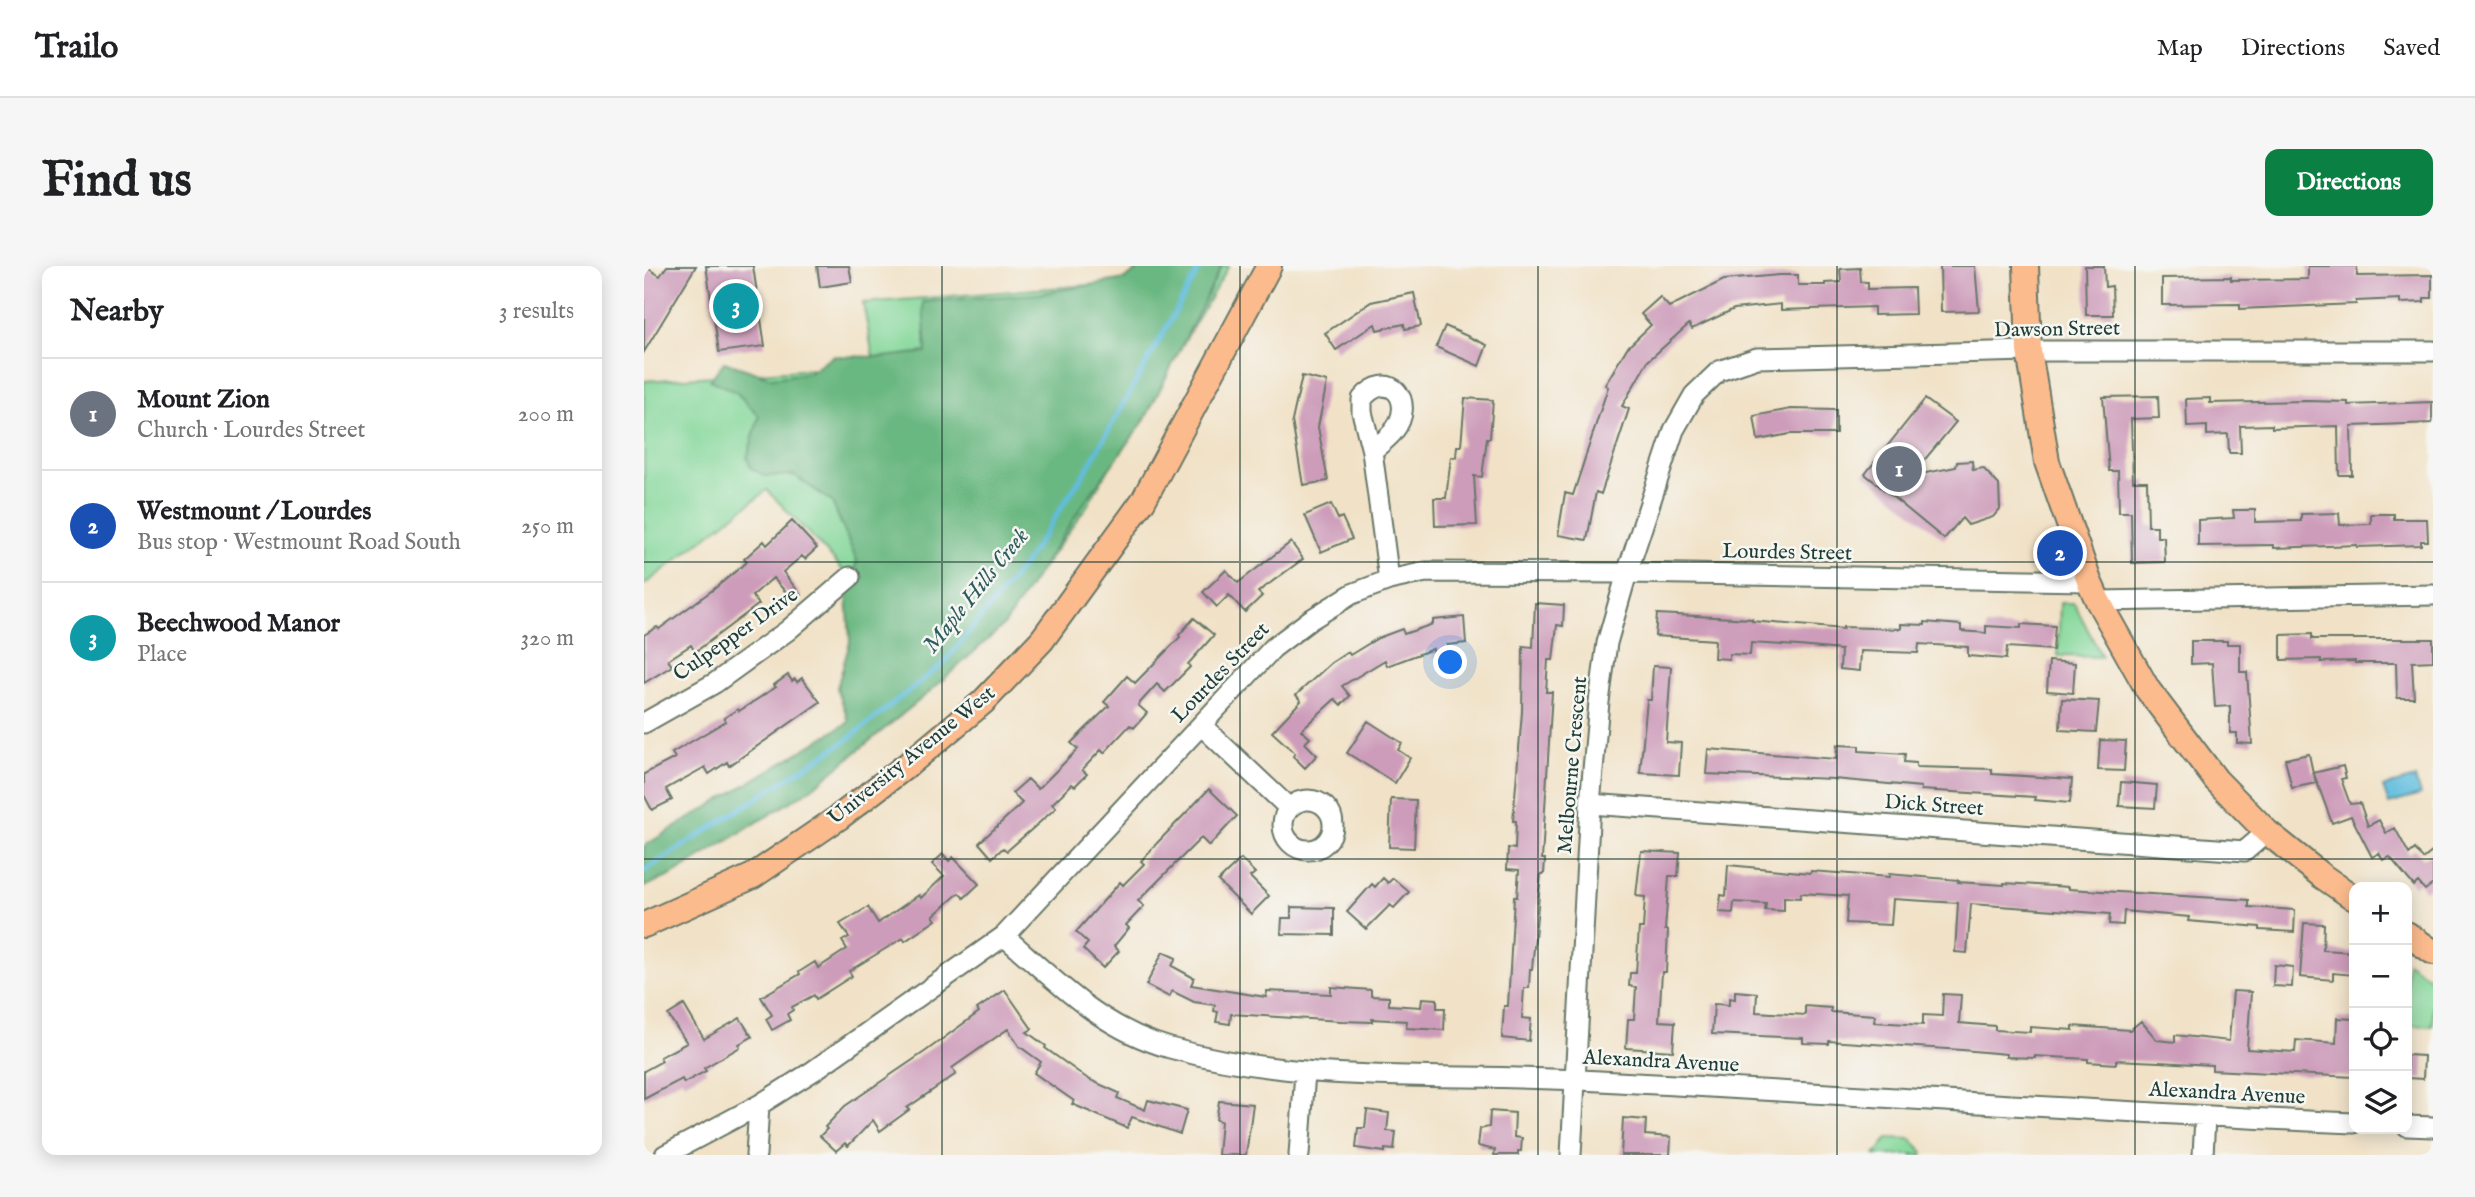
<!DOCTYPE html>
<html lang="en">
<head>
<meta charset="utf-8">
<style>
  body { margin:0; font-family:"IM FELL English",serif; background:#f6f6f6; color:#202124 }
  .controls { position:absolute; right:21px; bottom:21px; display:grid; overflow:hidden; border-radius:14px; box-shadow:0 4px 18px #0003 }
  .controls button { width:63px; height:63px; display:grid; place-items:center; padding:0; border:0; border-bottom:2px solid #e0e0e0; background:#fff; color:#202124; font:35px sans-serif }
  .you { position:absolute; left:807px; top:397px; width:24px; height:24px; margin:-18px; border:5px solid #fff; border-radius:50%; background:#1a73e8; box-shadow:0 0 0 10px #1a73e833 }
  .badge { display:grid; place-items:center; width:46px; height:46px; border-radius:50%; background:#0b8043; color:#fff; font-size:23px; font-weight:700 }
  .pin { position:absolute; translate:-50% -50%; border:4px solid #fff; box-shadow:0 2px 7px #0006 }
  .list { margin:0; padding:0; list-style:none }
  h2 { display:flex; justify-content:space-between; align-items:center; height:91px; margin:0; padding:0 28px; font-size:30px }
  h2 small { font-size:23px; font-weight:400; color:#757577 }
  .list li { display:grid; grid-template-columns:46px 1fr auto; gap:21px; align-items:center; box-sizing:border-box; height:112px; padding:0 28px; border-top:2px solid #e0e0e0 }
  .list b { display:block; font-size:26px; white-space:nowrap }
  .list p { margin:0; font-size:23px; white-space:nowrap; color:#757577 }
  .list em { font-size:23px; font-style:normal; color:#757577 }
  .icon { flex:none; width:38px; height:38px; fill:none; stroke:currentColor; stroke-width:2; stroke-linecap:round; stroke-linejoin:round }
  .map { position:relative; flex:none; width:1789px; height:889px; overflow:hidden; border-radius:14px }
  header { display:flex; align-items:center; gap:42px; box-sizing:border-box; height:98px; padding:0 35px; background:#fff; border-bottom:2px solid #e0e0e0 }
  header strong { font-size:33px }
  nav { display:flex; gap:38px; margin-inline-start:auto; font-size:24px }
  .intro { display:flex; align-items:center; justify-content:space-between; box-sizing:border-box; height:168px; padding:0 42px }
  h1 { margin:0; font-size:49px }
  .button { padding:18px 32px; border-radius:14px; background:#0b8043; color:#fff; font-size:24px; font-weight:700 }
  main { display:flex; gap:42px; padding:0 42px }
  aside { flex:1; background:#fff; border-radius:14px; box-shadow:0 4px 18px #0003 }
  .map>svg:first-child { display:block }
</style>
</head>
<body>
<header>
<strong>Trailo</strong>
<nav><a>Map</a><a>Directions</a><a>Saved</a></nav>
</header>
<div class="intro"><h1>Find us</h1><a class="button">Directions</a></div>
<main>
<aside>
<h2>Nearby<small>3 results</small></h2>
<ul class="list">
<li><span class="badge" style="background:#6b7280">1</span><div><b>Mount Zion</b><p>Church · Lourdes Street</p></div><em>200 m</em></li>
<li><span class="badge" style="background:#1a4fb4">2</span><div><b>Westmount / Lourdes</b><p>Bus stop · Westmount Road South</p></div><em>250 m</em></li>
<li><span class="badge" style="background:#0f9aa8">3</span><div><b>Beechwood Manor</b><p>Place</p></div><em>320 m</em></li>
</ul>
</aside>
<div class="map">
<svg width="1789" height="889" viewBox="0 0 1789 889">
  <rect width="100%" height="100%" fill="#f6f6f2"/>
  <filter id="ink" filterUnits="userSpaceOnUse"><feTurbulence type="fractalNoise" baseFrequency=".0143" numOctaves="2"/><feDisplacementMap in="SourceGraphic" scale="14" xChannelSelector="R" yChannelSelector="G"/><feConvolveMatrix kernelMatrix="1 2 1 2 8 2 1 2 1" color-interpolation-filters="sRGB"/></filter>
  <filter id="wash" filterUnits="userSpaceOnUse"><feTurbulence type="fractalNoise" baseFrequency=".00686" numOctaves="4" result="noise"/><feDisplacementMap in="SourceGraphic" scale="28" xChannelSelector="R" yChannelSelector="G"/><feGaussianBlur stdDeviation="1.57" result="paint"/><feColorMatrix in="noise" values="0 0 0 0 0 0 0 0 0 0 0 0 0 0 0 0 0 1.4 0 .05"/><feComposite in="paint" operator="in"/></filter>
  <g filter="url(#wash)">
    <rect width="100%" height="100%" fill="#f1e2c7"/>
    <!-- green -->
    <path fill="#83d799" stroke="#518a66" stroke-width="2" d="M508,0h77l-142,240 -74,103 -72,73 -108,-123 -66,-69 -123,95v-204l171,-12 59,-7 -11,-59 277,-22z
      M1416,337h14l28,54 -44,-1z
      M1763,696l26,18v46l-26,-1z
      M1244,872l23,1 12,13 -1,3h-47z"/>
    <!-- forest -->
    <path fill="#6ab881" stroke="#447a5a" stroke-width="2" d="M499,0h79l-78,155 -60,82 -79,121 -78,70 -116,95 -141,87 -26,11v-41l205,-124 -12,-34 13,-46 -3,-47 10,-34 -25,-59 -38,-27 -29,1 -14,-8 -4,-10 12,-42 -23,-24 -26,-12 14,-18 48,16 37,-5 24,-17 50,1 43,-5 -3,-50 115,-8 87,-15z"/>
    <!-- water -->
    <path fill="#60bdde" stroke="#407d89" stroke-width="2" d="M1771,512l5,17 -31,9 -6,-17z"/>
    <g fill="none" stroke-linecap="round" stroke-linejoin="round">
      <!-- stream -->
      <path stroke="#60bdde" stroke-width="5" d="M0,605l203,-131 97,-77 81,-100 63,-96 113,-201"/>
    </g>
    <g id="blocks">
      <!-- building -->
      <path fill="#cd9cba" d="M0,0l16,10 7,-10h29l-52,86z
        M62,0h47l12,80 -46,6z
        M173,0h32l3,16 -32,5z
        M1296,0h35l4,45 -38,1z
        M1441,0h19l1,21 7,-1 1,29h-27z
        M1664,0h49v10l75,-1v23h-8v4l-24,1v-4l-44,2v3l-116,5v-5l-78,1v-27l69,-1v3l77,-1z
        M1216,2l1,14h7v7l46,-1 1,26 -41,1v-8l-93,3v-6l-47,5 -42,20 -3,-5 -41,37 -26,45 7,3 -28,85 -5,-2 -9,48 -29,-5 7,-42 8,2 35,-108 -3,-2 22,-37 24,-23 -10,-11 19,-17 9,10 55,-27 55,-5h19v10h27v-2l16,-1 -1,-13z
        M770,27l7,33 -16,3 -1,-5 -27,6 -2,-6 -39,26 -11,-17 46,-31z
        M801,60l42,19 -8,21 -43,-19z
        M658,110l25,6 -9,45 10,54 -25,4 -11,-64z
        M1514,130l1,22 -28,1 2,62h14l1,45h9v11h7l1,25 -33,1 -1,-51h-12l-1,-41h-9l-6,-74z
        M821,132l28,2 -3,38h-3l-5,39 -8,-1 3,49 -42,1 -1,-28h12l5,-41h5l1,-11h4z
        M1566,132v5l97,-2 41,1v3l84,-3v21l-81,3 1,49h-13l-1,-49 -66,2v-3l-32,1 1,27h-12l-1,-19 -21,1v-9l-20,1 -1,-28z
        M1281,133l31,23 -45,54 45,-9 1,-5 15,-1 1,9 10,-2 16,17 1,24 -7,8 -25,8 -6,-7 -18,21 -79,-65z
        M1147,143l45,1v24h-46l-32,6 -4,-24z
        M687,238l7,15 4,-2 10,22 -31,13 -16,-37z
        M1589,244h22v12l46,-1v-7l38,-1 1,12 31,-1v-10h23v5h33l1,22h-7v4l-64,2v-2l-83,3v-3l-76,1v-26l36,-2z
        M148,255l25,27 -12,11 -3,-3 -19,16 18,23 -7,6 -21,-23 -21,18 7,8 -64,48 -4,-7 -23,15 4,6 -28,17v-48l13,-8 2,2 55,-40 33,-27 -3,-3 20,-18 3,4z
        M647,276l12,17 -45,33 4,4 -17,16 -16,-17 -12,12 -14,-15 23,-22 12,13z
        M891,337l29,2 -1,21 -6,-1 -4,35h-5l-2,32h6l-10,167h3l-1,15h-3l-9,95h-2l-1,19h-5l-2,30 9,1 -2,22 -27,-3 2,-32h4l6,-109h3l2,-27 -12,-1 1,-21 7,1 1,-28h-3l9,-109 1,-66 10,1z
        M1013,348l95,5v2l91,8v-2l58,2v-5l24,1v-3l36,3v6l25,2v-7l35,2v-4l34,2 -2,24 -46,-3 -1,12 -38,-3v-9l-49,-3 -1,9 -58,-2 -1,20 -19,-2 1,-19 -42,-4 -48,-3 -1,12 -21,-1v5l-15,-1 1,-18 -60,-4z
        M820,351l2,26 -19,2 1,12 -14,2 -1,-10 -46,17 -2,-6 -43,26 8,10 -9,9 -6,-6 -34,31 9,8 -5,5 12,12 -12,13 -12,-12 2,-3 -23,-21 29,-31 -5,-6 35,-32 17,-11 2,3 28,-17 24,-9 2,5 29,-10v-4z
        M550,352l20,17 -26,29 2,3 -25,25 -8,-8 -19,21 9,8 -13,15 -4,-3 -26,28 -3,-3 -19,20 5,4 -12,12 -3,-2 -20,20 4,4 -49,43 -4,-3 -11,10 -13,-15 43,-40 -10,-10 16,-14 10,10 40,-40 -7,-6 38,-37 -5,-4 23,-26 8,7 45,-46 -1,-2z
        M1668,368v5h121v22l-21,1 2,36h-17l-1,-35h-41v-2l-34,1v-3l-40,1v-25z
        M1547,375h36v3h13v28h7l5,72 -15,-1v-10h-7v-27l-15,1 -3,-44 -21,1z
        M1405,395l26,2 -2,30 -26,-2z
        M1009,400l18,1 -5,75 15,1 -2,32 -39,-2 7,-73h4z
        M144,409l4,6 3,-2 2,3 5,-4 18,24 -91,64 -2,-4 -18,12 -4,-7 -39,22 6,11 -20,10 -8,-15v-21l31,-16 -3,-5 54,-32 -2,-3 14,-9 1,2 37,-24 -2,-2z
        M1418,433l37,2 -3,31 -36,-2z
        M724,455l34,22 -4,7 12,8 -15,25 -48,-30z
        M1456,474l26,1 -2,30 -26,-1z
        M1193,479l22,1v5l46,3 -1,8 12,1v4l76,2v5l80,5 -2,24 -36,-3 1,-3 -114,-7v-3l-87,-8 -128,-5 2,-25 128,10z
        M1665,488l4,19 30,-7 3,12 -5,1 9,25 10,-1 8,23 11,-6 7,13 9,-5 14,26 6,-5 8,10 10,-8v33l-8,6 -7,-8 -4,4 -24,-29 -7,3 -4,-7 -7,4 -21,-41 -19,7 -18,-49 2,9 -24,5 -7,-29z
        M1477,516l36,3 -2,23 -36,-2z
        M565,523l28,27 -28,30 -8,-8 -63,63 6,5 -18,19 3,3 -15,18 5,5 -16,17 -20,-19 5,-6 -12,-11 44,-50 3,3 21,-21 -3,-3 17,-19z
        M747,533l25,1 -2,48 -25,-1z
        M997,585l39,2 -2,23h-9l-4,54h3l-2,42h-4l-3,49 16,1 -2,29 -47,-3 2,-29h6l2,-32 -7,-1 1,-13h6l3,-45h4l2,-31 -9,-1z
        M299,588l6,7 4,-4 26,27 -15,14 -5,-5 -26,23 3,4 -31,21 -2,-3 -54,33 3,5 -36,23 -2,-4 -22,12 1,3 -6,4 3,6 -18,10 -6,-11 6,-4 -11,-18 39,-23 -1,-2 16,-10 3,6 29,-19 -5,-8 7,-4 -9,-13 28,-17 10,16 41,-28 2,3 23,-22 -12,-12z
        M597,593l14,14 -5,4 19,19 -18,18 -33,-33z
        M1084,599l82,8 1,-2 78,6v-3l70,6 -1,2 46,3v-2l65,4v2l180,11v7l46,3 -1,22 -34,-2v-3l-72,-6 1,-4 -65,-6 -1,14 -14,-1 1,-10 -139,-10 -4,49 -12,-1 3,-49 -65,-4 -2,26 -45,-2 2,-27 -47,-3 -1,5 -16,-1v14l-19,-1 1,-6 -32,-2 -1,11 -14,-1 2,-17 5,1z
        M739,612l5,5 5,-5 16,14 -15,16 -4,-3 -24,24 -19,-17 25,-28 3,3z
        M647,641l43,1v27l-53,-1 1,-16h9z
        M1660,657l20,1 -1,26 31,2v23l-21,-2v7l-33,-3z
        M519,686l13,6 -4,8 22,12 -3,7 75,12 1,-6 64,3v-7l40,3v6l18,1v8l32,2 1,-9 15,1v9h8l-1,22 -38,-2 1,-7 -35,-2v3l-31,-1 -110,-7 -1,10 -14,-2 2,-10 -4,-1 1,-6 -21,-3 -22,-11 -3,6 -23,-12z
        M1630,699l19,2 -1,20 -19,-1z
        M361,724l27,39 -5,3 19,14 -1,2 43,31 31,14 -2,5 28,12 3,-10 39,10 -7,24 -48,-17 -5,11 -55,-24 2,-3 -40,-28 7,-11 -22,-16 -11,-17 -56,39 4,6 -49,34 2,2 -29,21 -7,-11 -25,26 -3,-3 -9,8 -16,-15 7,-7 -2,-2 20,-21 81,-55 53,-39 -2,-3z
        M1091,725l22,2 -1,19 49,3v-9l26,2v4l44,3 -1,7 49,3v-10l19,1 1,-22 18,1 -2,28 36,3v4l35,2v-5l43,3v-4l57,4 11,-9 16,19 18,2v-7l54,6 4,-50 18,1 -4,57 48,3 1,-12 40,3 1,-25 17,1v58l-142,-7v-5l-53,-3 -43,-2v4l-28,-2v-3l-53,-3v2l-29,-1v-3l-44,-4 -133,-9v3l-26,-1v-5l-91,-4 2,-30 15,1v-7l6,1z
        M40,739l20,34 36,-21 12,19 -13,7 1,3 -36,21 2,3 -22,12 -2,-4 -38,20v-28l18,-10 -2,-4 27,-14 -19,-28z
        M1763,789l17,1 -1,23 -16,-1z
        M575,835l34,3 -7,51h-28l3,-34 -5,-1z
        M723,844l22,3 -2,18 9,1 -2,18 -9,-1v3l-29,-4 2,-20h7z
        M846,845l25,2 -1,24 8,1 -1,13h-3v4h-24l1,-5 -17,-4 2,-17 9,-2z
        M979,852l23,2 -1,15 26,2 -1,18h-49z"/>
    </g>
  </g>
  <g filter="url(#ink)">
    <use href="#blocks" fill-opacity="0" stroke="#687767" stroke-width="2"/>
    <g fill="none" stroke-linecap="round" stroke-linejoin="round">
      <!-- minor casing -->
      <g stroke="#687767" stroke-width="23">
        <path id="minor" d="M728,185c7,-6 15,-12 21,-19 25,-31 -5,-65 -31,-33v13l10,39 17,129
          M1454,335l335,-6
          M0,457l71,-40 72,-52 63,-54
          M557,459l88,83
          M639 559a25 25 0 1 1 50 0a25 25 0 1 1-50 0Z
          M946,538l655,47 22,-19
          M360,670c52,45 97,93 166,112 133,37 273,25 410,32 258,13 516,32 774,43
          M1763,860l26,1
          M21,889l94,-50 54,-34 191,-135 269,-288 37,-28 42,-26 37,-14 37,-8 201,1 462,8
          M112,889l3,-50
          M655,889l6,-83
          M927,889l19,-351 9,-102 8,-59 20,-70 47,-143 20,-35 25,-24 38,-13 272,-7h404
          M1559,889l2,-38"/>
      </g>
      <!-- major casing -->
      <g stroke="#687767" stroke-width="28">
        <path id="major" d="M1382,0l3,85 18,111 42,119 9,20 50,89 68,90 51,52 55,44 32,22
          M0,659l109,-49 85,-58 72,-55 73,-61 59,-62 101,-139 126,-235
          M1763,668l26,18"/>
      </g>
      <!-- minor -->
      <use href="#minor" stroke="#fff" stroke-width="19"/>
      <!-- major -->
      <use href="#major" stroke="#fbbb8d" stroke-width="24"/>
    </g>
  </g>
  <!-- grid -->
  <path fill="none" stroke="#1f3d34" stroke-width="2" stroke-opacity="0.55" d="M298,0v889M596,0v889M894,0v889M1193,0v889M1491,0v889M0,296h1789M0,593h1789"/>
  <g text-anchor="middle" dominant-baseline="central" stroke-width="5" stroke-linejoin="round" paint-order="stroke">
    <!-- street labels -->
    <g font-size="21" fill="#1f3d34" stroke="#f6f6f2">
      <text transform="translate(1413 64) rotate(-1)">Dawson Street</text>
      <text transform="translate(1143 287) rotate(1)">Lourdes Street</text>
      <text transform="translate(92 369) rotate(-35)">Culpepper Drive</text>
      <text transform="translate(577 407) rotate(-46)">Lourdes Street</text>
      <text transform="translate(268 490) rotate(-39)">University Avenue West</text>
      <text transform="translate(929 499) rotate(-85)">Melbourne Crescent</text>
      <text transform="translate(1290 540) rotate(4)">Dick Street</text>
      <text transform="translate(1017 796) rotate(3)">Alexandra Avenue</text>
      <text transform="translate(1583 828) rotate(3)">Alexandra Avenue</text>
    </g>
    <!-- water labels -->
    <g font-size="23" font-style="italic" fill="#2f5d5e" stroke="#f6f6f2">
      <text transform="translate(332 325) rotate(-51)">Maple Hills Creek</text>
    </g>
  </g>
</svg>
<div class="controls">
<button>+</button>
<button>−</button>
<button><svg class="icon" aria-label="locate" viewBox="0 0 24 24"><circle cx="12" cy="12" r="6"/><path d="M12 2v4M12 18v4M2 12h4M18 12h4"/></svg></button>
<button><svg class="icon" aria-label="layers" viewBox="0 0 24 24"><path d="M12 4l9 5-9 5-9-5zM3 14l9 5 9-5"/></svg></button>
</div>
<div class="you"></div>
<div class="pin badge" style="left:1255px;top:203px;background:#6b7280">1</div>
<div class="pin badge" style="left:1416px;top:287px;background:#1a4fb4">2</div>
<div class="pin badge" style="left:92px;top:40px;background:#0f9aa8">3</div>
</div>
</main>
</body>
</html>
